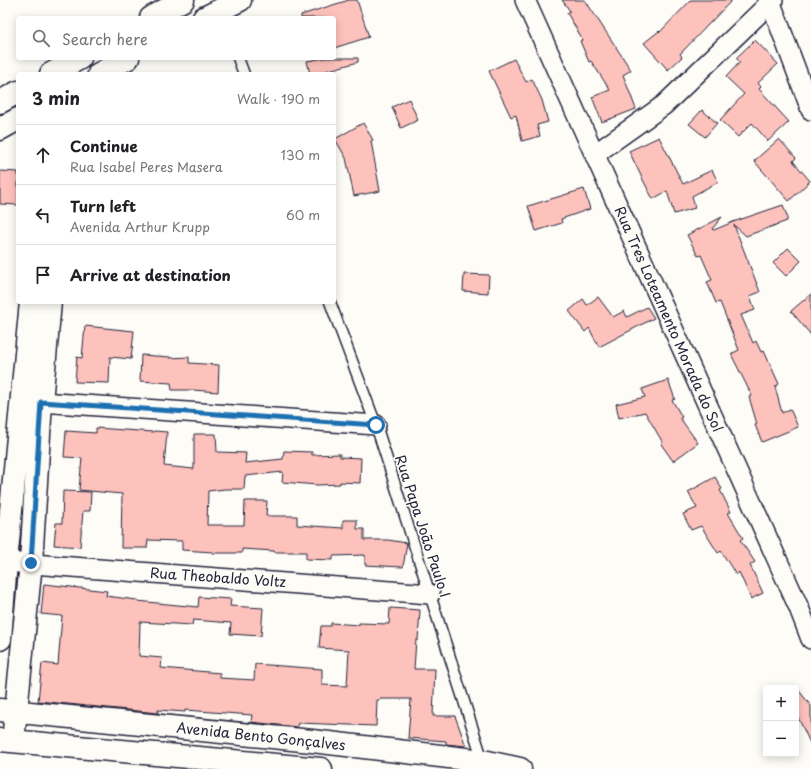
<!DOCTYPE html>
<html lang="en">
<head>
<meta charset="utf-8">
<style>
  body { margin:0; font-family:"Playpen Sans",sans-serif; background:#f6f6f6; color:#202124 }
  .controls { position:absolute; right:12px; bottom:12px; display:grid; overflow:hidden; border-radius:4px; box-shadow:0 2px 10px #0003 }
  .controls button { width:36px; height:36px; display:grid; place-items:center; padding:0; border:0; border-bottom:1px solid #e0e0e0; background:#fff; color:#202124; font:20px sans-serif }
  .stop { position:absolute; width:12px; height:12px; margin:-9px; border:3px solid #1f6fb2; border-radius:50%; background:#fff }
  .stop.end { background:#1f6fb2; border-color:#fff; box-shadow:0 1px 4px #0008 }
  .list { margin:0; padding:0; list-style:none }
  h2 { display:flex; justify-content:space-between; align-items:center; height:52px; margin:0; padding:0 16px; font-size:17px }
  h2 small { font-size:13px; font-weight:400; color:#757577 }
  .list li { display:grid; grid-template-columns:26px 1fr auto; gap:12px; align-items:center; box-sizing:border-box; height:60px; padding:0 16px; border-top:1px solid #e0e0e0 }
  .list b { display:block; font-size:15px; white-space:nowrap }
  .list p { margin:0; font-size:13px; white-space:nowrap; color:#757577 }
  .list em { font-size:13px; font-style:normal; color:#757577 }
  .icon { flex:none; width:22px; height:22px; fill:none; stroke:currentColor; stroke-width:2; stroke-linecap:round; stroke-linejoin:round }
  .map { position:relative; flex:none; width:811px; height:769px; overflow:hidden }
  .search { position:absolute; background:#fff; box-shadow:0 2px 10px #0003; left:16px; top:16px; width:320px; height:44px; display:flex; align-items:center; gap:10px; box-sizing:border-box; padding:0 14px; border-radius:4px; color:#757577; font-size:15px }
  .panel { position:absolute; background:#fff; box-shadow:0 2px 10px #0003; left:16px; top:72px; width:320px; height:232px; border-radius:4px }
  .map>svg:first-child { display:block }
</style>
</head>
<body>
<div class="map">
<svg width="811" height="769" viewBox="0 0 811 769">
  <rect width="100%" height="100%" fill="#fdfcf7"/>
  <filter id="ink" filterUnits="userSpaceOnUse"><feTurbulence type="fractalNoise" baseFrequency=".025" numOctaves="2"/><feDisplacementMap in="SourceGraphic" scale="8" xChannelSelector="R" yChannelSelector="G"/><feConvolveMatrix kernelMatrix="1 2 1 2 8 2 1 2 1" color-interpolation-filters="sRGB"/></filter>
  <g filter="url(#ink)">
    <!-- building -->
    <path fill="#fec2bc" stroke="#22223b" d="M349,0h8l12,37 -35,11v-30h-33v-3z
      M562,0h23l46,70 -8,5 13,34 -34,13 -10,-25 18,-7 -19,-29 -2,1 -9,-21 3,-1 -16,-27 3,-2z
      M691,0h41l-52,54 2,3 -14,13 -24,-27 15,-12 1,1z
      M755,40l23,24 -20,19 3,4 -2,2 30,33 -21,19 -16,-18 -14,14 -18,-17 24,-26 -18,-17 14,-15 -4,-4z
      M325,58h33v4l-36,10 -12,2 -3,-13z
      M514,59l12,23 6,-3 10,21 6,22 -11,3 3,11 -18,5 -6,-26 -5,2 -22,-46z
      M409,99l9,21 -17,8 -9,-21z
      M702,110l15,13 -12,14 -16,-13z
      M363,123l10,17 -2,1 9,50 -26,5 -8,-38 -11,-19z
      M659,137l24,47 29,-14 6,12 -26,14 3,12 -21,6 -7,-23 -14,8 -10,-19 -14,-29z
      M779,139l17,19 -3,3 17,20 -21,20 -35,-40z
      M0,171l18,1v33l-18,-1z
      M584,189l6,20 -29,10 1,4 -26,8 -8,-25z
      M783,205l4,11v5l-41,15 -12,-11 26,67 -10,4 5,14 -14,5 12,28 3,-2 5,11 3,-1 15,33 -4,3 7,26 8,-4 8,18 -36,15 -7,-17 2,-1 -8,-27 3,-1 -21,-42 8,-4 -19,-48 -4,1 -9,-21 5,-2 -11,-25 -3,1 -11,-21 35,-18 -10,12 2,1 19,-8z
      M788,248l13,13 -15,15 -13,-13z
      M464,274l25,1 -1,18 -25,-2z
      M811,294v41l-20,-24z
      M598,297l15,20 11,-6 3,6 20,-10 7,11 -55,29 -10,-19 -4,4 -16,-21 14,-12 4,6z
      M85,326l49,5 -3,28 -21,-2 -1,26 -34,-1 2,-25 5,1z
      M141,355l29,2v1l19,-1v6l30,2 -1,27 -25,-2h-21l-1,-7 -31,-2z
      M668,380l7,19 -3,1 10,17 -2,1 18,25 -25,18 -12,-17 2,-1 -18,-31 -26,6 -3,-14 29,-7 -3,-8z
      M96,428l57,4 1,-1 13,1 -3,34 30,3v-35h22l1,18 29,1 -1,10 38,-4 1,-8 28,1v3l28,-1v3l21,1 -1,25 -20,-1v2l-23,1 -35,-3 1,-10 -38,4 -1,13h-19l-17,2 -1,34h37l1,-24h22l-1,15h31v9l46,3v-8h14v9h7v11h24l19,3 -4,24 -38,-2v-10l-32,1v4l-27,-1v-7h-32v-1l-32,-2v4h-29v-1l-31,-2v-9l-34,-1 -1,8h-26l1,-54 -43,-4 3,-32 -18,-1 2,-26 30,2z
      M715,477l7,12 -2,1 11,22 -3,1 15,25 -3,2 15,22 -5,3 13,28 -12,6 -12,-27 -3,3 -15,-24 -3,2 -17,-27 -10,4 -8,-16 14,-6 -9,-16z
      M63,491l28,1 -1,19h-7l-3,36 -26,-2 2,-22h6z
      M44,584l63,7 -1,5 31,4v1l61,6 1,-10 32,2 -1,7 33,2 -2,28 -31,-2 1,-11 -38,-3 -1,5 -52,-3 -1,34 23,2 -1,10 59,5v5l34,2 1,-16 67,5v16l25,1 2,-36 -30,-2 2,-22h10v-3l28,2v-2l30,1 1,-16 30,2 -2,30h-2l-2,29h21l-2,47h22l11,30 -20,-2v-3l-38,-3 3,-39h-31v1h-3l-1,26 -78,-3 -1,4 -46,-5 1,-7 -67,-5v2l-27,-2v3l-120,-12 4,-38 16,2 4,-49 -21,-2z
      M796,687l15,19v39l-15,-32z"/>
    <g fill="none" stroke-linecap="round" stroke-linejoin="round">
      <!-- service casing -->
      <g stroke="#22223b" stroke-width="13">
        <path id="service" d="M238,58l6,16
          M330,302l46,123 107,336"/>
      </g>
      <!-- minor casing -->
      <g stroke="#22223b" stroke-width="22">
        <path id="minor" d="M525,0l274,608 12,31
          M768,0l3,3 40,107
          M595,154l69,-49 109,-105
          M26,401l350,24
          M6,562l424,32"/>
      </g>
      <!-- secondary casing -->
      <g stroke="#22223b" stroke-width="25">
        <path id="secondary" d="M151,18l32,-18
          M204,18l36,-18
          M51,74l29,-16
          M99,74l29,-16
          M0,102l18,-10
          M0,129l18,-10
          M0,639l6,-77 25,-260
          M0,710l312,31 171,20 37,8
          M0,740l321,29
          M13,741l18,-178 10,-161 9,-100"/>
      </g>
      <!-- service -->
      <use href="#service" stroke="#fdfcf7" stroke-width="10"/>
      <!-- minor -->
      <use href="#minor" stroke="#fdfcf7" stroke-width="19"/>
      <!-- secondary -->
      <use href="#secondary" stroke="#fdfcf7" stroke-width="22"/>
    </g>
  </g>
  <g fill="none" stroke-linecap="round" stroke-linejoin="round" filter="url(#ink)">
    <!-- route -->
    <path stroke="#1f6fb2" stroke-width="5" d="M31,563l10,-161 335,23"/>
  </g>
  <g text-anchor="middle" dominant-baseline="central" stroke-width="3.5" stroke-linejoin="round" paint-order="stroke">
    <!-- street labels -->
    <g font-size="14" fill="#22223b" stroke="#fdfcf7">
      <text transform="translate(669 319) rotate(66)">Rua Tres Loteamento Morada do Sol</text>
      <text transform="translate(423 526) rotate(72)">Rua Papa João Paulo I</text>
      <text transform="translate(218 577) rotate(4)">Rua Theobaldo Voltz</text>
      <text transform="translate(261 736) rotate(6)">Avenida Bento Gonçalves</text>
    </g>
  </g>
</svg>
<div class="controls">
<button>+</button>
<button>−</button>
</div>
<div class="stop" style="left:376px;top:425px"></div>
<div class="stop end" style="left:31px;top:563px"></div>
<div class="search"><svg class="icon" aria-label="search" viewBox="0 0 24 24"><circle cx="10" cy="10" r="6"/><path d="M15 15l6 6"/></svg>Search here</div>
<section class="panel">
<h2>3 min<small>Walk · 190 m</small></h2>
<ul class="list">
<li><svg class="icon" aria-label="ahead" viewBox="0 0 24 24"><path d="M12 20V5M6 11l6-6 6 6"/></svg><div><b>Continue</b><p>Rua Isabel Peres Masera</p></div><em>130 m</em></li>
<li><svg class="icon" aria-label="left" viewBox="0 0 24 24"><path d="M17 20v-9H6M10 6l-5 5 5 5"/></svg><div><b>Turn left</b><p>Avenida Arthur Krupp</p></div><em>60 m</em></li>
<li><svg class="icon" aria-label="arrive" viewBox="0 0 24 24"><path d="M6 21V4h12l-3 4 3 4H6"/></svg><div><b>Arrive at destination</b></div></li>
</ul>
</section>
</div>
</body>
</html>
